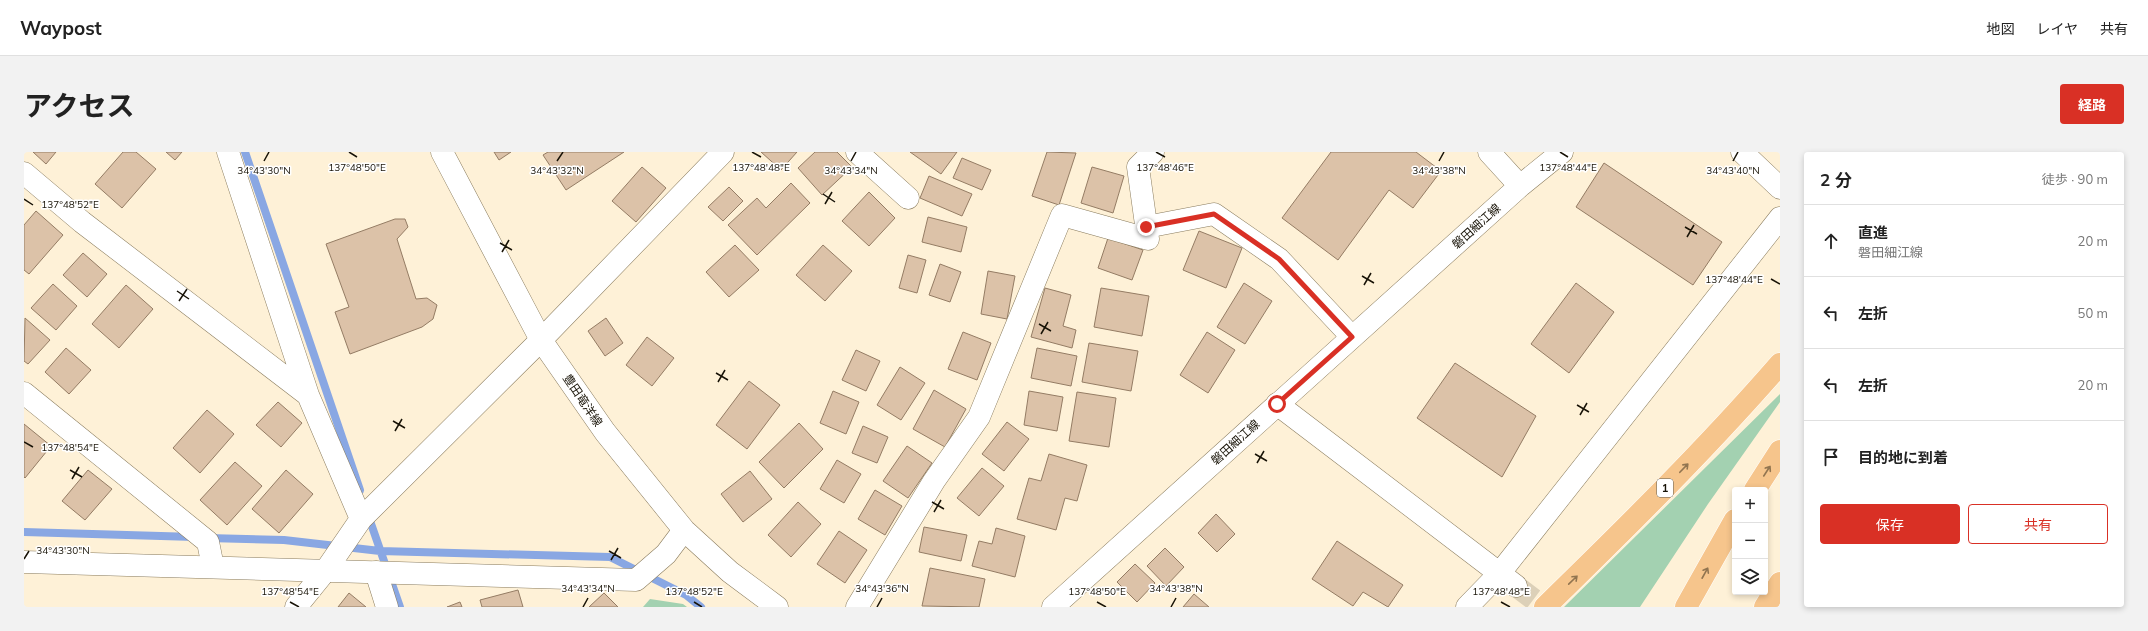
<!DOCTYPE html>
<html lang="ja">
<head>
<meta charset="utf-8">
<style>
  body { margin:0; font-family:Mulish,"Noto Sans JP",sans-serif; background:#f2f2f2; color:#222 }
  .controls { position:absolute; right:12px; bottom:12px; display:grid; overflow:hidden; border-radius:4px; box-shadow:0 2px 6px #0003 }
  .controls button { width:36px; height:36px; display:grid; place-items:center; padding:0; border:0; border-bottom:1px solid #e0e0e0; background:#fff; color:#222; font:20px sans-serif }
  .stop { position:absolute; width:12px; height:12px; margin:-9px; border:3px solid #d93025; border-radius:50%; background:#fff }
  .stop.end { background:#d93025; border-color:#fff; box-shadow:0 1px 4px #0008 }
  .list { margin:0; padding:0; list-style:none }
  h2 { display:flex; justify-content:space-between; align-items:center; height:52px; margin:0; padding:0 16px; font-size:17px }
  h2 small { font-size:13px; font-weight:400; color:#767676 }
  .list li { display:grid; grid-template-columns:26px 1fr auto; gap:12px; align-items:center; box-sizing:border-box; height:72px; padding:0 16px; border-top:1px solid #e0e0e0 }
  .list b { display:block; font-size:15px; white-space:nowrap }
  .list p { margin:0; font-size:13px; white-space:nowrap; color:#767676 }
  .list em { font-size:13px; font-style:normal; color:#767676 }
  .actions { display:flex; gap:8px; padding:12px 16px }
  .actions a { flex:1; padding:9px 0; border:1px solid #d93025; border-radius:4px; text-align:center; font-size:14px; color:#d93025 }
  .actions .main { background:#d93025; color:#fff }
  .icon { flex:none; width:22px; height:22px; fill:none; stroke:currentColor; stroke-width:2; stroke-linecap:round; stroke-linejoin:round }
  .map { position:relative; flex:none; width:1756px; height:455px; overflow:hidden; border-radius:4px }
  header { display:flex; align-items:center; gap:24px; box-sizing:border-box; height:56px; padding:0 20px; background:#fff; border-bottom:1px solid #e0e0e0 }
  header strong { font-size:19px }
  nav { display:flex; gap:22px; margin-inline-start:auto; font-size:14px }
  .intro { display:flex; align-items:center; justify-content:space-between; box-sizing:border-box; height:96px; padding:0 24px }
  h1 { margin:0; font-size:28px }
  .button { padding:10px 18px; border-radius:4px; background:#d93025; color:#fff; font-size:14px; font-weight:700 }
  main { display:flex; gap:24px; padding:0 24px }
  aside { flex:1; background:#fff; border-radius:4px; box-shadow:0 2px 6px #0003 }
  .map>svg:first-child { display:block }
</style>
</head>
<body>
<header>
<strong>Waypost</strong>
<nav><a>地図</a><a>レイヤ</a><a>共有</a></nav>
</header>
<div class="intro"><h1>アクセス</h1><a class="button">経路</a></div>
<main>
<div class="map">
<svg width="1756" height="455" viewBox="0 0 1756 455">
  <rect width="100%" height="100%" fill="#fef1d7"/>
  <!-- green -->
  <path fill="#a3d1b1" d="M1756,242v8l-72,102 -68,103h-76z
    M626,447l33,5 4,3h-44z"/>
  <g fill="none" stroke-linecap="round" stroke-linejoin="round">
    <!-- stream -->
    <path stroke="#89a7e3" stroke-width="8" d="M221,0l115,338
      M344,363l32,92
      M0,380l171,5
      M183,386l77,2 96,11 230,6 76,38 15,12"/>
  </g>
  <!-- building -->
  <path fill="#dcc2a8" stroke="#947c64" d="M9,0h23l-10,12z
    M99,0h13l20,17 -34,39 -27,-24z
    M142,0h16l-7,8z
    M470,0h17l-12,8z
    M524,0h76l-58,38 -23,-35z
    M737,0h36l-16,18z
    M791,0h22l15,15 -30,28 -24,-27z
    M886,0h47l-16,22z
    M1023,0l29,1 -17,52 -27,-9z
    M1307,0h85l25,19 -28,37 -24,-18 -51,70 -56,-42z
    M938,6l29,12 -9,20 -29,-12z
    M1580,11l118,79 -29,43 -117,-78z
    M618,15l24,21 -30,34 -24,-21z
    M1068,15l32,9 -11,37 -32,-10z
    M905,24l43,18 -10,22 -42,-18z
    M767,31l19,20 -53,52 -29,-30 29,-27 9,10z
    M705,35l14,14 -20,20 -15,-14z
    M845,40l26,26 -26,28 -27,-25z
    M12,59l27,24 -34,39 -5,-4v-45z
    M904,65l39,10 -6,25 -39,-10z
    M371,67h10l3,8 -11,12 19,60 11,-1 10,7 -4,14 -11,8 -72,27 -15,-42 14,-5 -23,-63z
    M1175,79l43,17 -16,40 -43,-18z
    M1084,86l35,12 -11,30 -34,-12z
    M711,93l24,25 -30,27 -23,-25z
    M799,93l29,26 -27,30 -29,-26z
    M59,101l24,21 -20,23 -24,-22z
    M884,103l18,5 -9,33 -18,-5z
    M916,112l21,8 -11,30 -21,-7z
    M964,119l27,5 -8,43 -26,-5z
    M1220,131l28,18 -27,43 -28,-17z
    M1552,131l38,29 -45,61 -38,-29z
    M29,132l24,22 -21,24 -25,-22z
    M102,133l27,24 -34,39 -27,-24z
    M1021,136l26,7 -8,31 13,4 -4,18 -41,-11z
    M1077,136l48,8 -7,40 -48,-9z
    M1,166l25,22 -22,24 -4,-3z
    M582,166l17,25 -18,13 -17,-25z
    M939,180l28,11 -14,37 -29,-11z
    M1183,180l28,18 -27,43 -28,-18z
    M623,185l27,21 -22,28 -26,-21z
    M1065,191l49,8 -7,40 -49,-9z
    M42,196l25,22 -22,24 -24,-22z
    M1013,196l40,8 -6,30 -40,-8z
    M832,198l24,11 -14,30 -24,-11z
    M1431,211l81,53 -34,61 -85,-59z
    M876,215l25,16 -24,37 -24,-15z
    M725,229l31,24 -33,44 -31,-24z
    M910,238l32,19 -21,38 -32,-18z
    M809,239l26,11 -13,32 -26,-11z
    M1005,239l34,6 -6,34 -33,-6z
    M1053,240l39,6 -7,49 -40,-6z
    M254,250l24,21 -21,24 -25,-22z
    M183,258l27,24 -34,39 -27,-25z
    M983,270l22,17 -25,32 -22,-17z
    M775,271l24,26 -39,39 -25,-26z
    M0,272l27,22 -26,32 -1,-1z
    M839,274l25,11 -11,26 -25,-10z
    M883,294l25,17 -24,35 -25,-17z
    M1025,302l38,11 -10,36 -12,-3 -9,32 -39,-11 12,-41 12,3z
    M813,308l24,14 -17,29 -24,-14z
    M211,310l27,24 -35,39 -27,-25z
    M958,316l22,18 -25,30 -22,-18z
    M64,318l24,19 -27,31 -23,-19z
    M262,318l27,24 -34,39 -27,-24z
    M726,319l22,28 -29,23 -22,-28z
    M851,338l27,16 -17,29 -27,-16z
    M774,350l23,22 -30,33 -23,-22z
    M1192,362l19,20 -18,18 -19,-19z
    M900,375l43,8 -6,26 -42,-9z
    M972,376l29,8 -10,41 -43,-11 7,-25 13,3z
    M815,379l28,19 -22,33 -28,-19z
    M1313,389l66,44 -15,22 -25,-15 -10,14 -41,-27z
    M1141,396l19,19 -18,19 -19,-20z
    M1111,412l20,19 -18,19 -20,-20z
    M906,416l55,11 -6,28 -57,-1z
    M494,438l5,17h-41l-2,-7z
    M325,441l17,14h-28z
    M580,441l14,14h-29z
    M1170,442l15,13h-26z
    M436,450l2,5h-15z"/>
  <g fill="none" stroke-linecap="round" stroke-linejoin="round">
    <!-- street-tunnel -->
    <path stroke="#dcd0b8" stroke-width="22" stroke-dasharray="22 11" stroke-linecap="butt" d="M1492,434l28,21"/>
    <!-- street casing -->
    <g stroke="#8a7c5e" stroke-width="23">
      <path id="street" d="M204,0l80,243
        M833,0l51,46
        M0,21l58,49 226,173 53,124
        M1122,75l68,-13 65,45 73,78
        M0,241l184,149 5,25
        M1253,252l239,182
        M352,420l11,35
        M272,455l30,-37 35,-51 180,-179 182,-188
        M833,455l77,-126 45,-64 83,-202 86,24 -10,-72 15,-15
        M1443,455l32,-33 281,-356"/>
    </g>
    <!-- secondary casing -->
    <g stroke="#8a7c5e" stroke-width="23">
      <path id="secondary" d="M418,0l99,188 64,92 79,98 46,42 47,35
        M1465,0l31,34
        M1718,0l38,36
        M0,410l612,18 30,-26 18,-24
        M1029,455l467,-421 42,-34"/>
    </g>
    <!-- highway casing -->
    <g stroke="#fff" stroke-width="23">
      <path id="highway" d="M1731,338l25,-39
        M1521,455c81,-79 161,-158 235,-243
        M1662,455l49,-87
        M1741,455l15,-24"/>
    </g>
    <!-- street -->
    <use href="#street" stroke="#fff" stroke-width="22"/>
    <!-- secondary -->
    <use href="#secondary" stroke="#fff" stroke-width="22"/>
    <!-- highway -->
    <use href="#highway" stroke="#f6c58c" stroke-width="22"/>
  </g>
  <!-- one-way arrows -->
  <defs><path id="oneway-shaft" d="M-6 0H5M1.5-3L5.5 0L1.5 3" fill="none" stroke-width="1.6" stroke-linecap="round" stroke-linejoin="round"/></defs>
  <g stroke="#927550">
    <use href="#oneway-shaft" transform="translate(1660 316) rotate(-46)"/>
    <use href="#oneway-shaft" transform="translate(1743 319) rotate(-57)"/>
    <use href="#oneway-shaft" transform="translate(1681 421) rotate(-61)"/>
    <use href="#oneway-shaft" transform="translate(1549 428) rotate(-44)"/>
  </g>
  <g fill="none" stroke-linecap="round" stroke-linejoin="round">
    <!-- route -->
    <path stroke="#d93025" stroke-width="5" d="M1122,75l68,-13 65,45 73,78 -75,67"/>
  </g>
  <!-- ticks -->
  <path fill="none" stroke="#181307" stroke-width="1.5" d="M325,0l8,5M728,0l9,5M1132,0l9,5M1536,0l8,5M240,9l5,-9M533,9l6,-9M827,9l5,-9M1415,9l5,-9M1709,9l5,-9M799,42l12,8M0,47l9,6M801,52l7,-12M1661,75l12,7M1663,85l7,-12M476,91l12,7M478,100l7,-12M1338,124l12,7M1747,127l9,5M1340,133l7,-12M153,139l12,8M155,149l8,-12M1015,172l12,7M1017,182l7,-12M692,221l12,7M694,230l7,-12M1553,253l12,7M1556,263l7,-12M369,269l12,7M371,279l7,-12M0,290l9,5M1231,302l12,7M1233,311l7,-12M46,318l12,7M48,327l7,-12M908,350l12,7M910,360l7,-12M585,399l12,7M0,407l5,-8M587,408l7,-12M266,450l9,5M670,450l8,5M1073,450l9,5M1477,450l9,5M559,455l5,-9M853,455l5,-9M1147,455l5,-9"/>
  <g text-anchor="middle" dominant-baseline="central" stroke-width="3" stroke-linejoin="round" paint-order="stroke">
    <!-- shield labels -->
    <rect fill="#fff" stroke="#5d5a51" stroke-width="1" x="1633" y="327" width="16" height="18" rx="3"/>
    <g font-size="11" font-weight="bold" fill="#181307">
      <text x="1641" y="336">1</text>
    </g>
    <!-- street labels -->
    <g font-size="12" fill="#181307" stroke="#fff">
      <text transform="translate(1452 74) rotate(-42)">磐田細江線</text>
      <text transform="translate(559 248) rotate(56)">豊田竜洋線</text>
      <text transform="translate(1211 290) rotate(-42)">磐田細江線</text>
    </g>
  </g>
  <g font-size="10" text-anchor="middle" fill="#181307" stroke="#fff" stroke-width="3" stroke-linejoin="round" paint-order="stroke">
    <text x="333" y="19">137°48'50"E</text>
    <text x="737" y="19">137°48'48"E</text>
    <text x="1141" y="19">137°48'46"E</text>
    <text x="1544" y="19">137°48'44"E</text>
    <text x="240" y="22">34°43'30"N</text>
    <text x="1709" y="22">34°43'40"N</text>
    <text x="533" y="22">34°43'32"N</text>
    <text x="827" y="22">34°43'34"N</text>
    <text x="1415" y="22">34°43'38"N</text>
    <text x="46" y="56">137°48'52"E</text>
    <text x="1710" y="131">137°48'44"E</text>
    <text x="46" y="299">137°48'54"E</text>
    <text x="39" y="402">34°43'30"N</text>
    <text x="564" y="440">34°43'34"N</text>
    <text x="858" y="440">34°43'36"N</text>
    <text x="1152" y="440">34°43'38"N</text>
    <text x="266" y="443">137°48'54"E</text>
    <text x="670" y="443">137°48'52"E</text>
    <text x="1073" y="443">137°48'50"E</text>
    <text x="1477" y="443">137°48'48"E</text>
  </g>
</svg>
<div class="controls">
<button>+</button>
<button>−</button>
<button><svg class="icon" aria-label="layers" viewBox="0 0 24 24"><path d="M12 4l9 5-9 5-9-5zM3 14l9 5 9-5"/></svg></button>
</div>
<div class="stop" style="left:1253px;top:252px"></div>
<div class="stop end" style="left:1122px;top:75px"></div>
</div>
<aside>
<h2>2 分<small>徒歩 · 90 m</small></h2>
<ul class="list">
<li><svg class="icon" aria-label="ahead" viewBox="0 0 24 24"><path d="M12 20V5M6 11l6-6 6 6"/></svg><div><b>直進</b><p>磐田細江線</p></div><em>20 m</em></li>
<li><svg class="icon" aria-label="left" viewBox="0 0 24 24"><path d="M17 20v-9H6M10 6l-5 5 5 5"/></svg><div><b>左折</b></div><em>50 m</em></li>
<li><svg class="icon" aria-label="left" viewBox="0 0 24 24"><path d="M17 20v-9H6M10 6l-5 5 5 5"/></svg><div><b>左折</b></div><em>20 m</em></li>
<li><svg class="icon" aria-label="arrive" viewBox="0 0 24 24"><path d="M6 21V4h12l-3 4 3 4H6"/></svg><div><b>目的地に到着</b></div></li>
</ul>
<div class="actions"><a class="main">保存</a><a>共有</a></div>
</aside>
</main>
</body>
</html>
